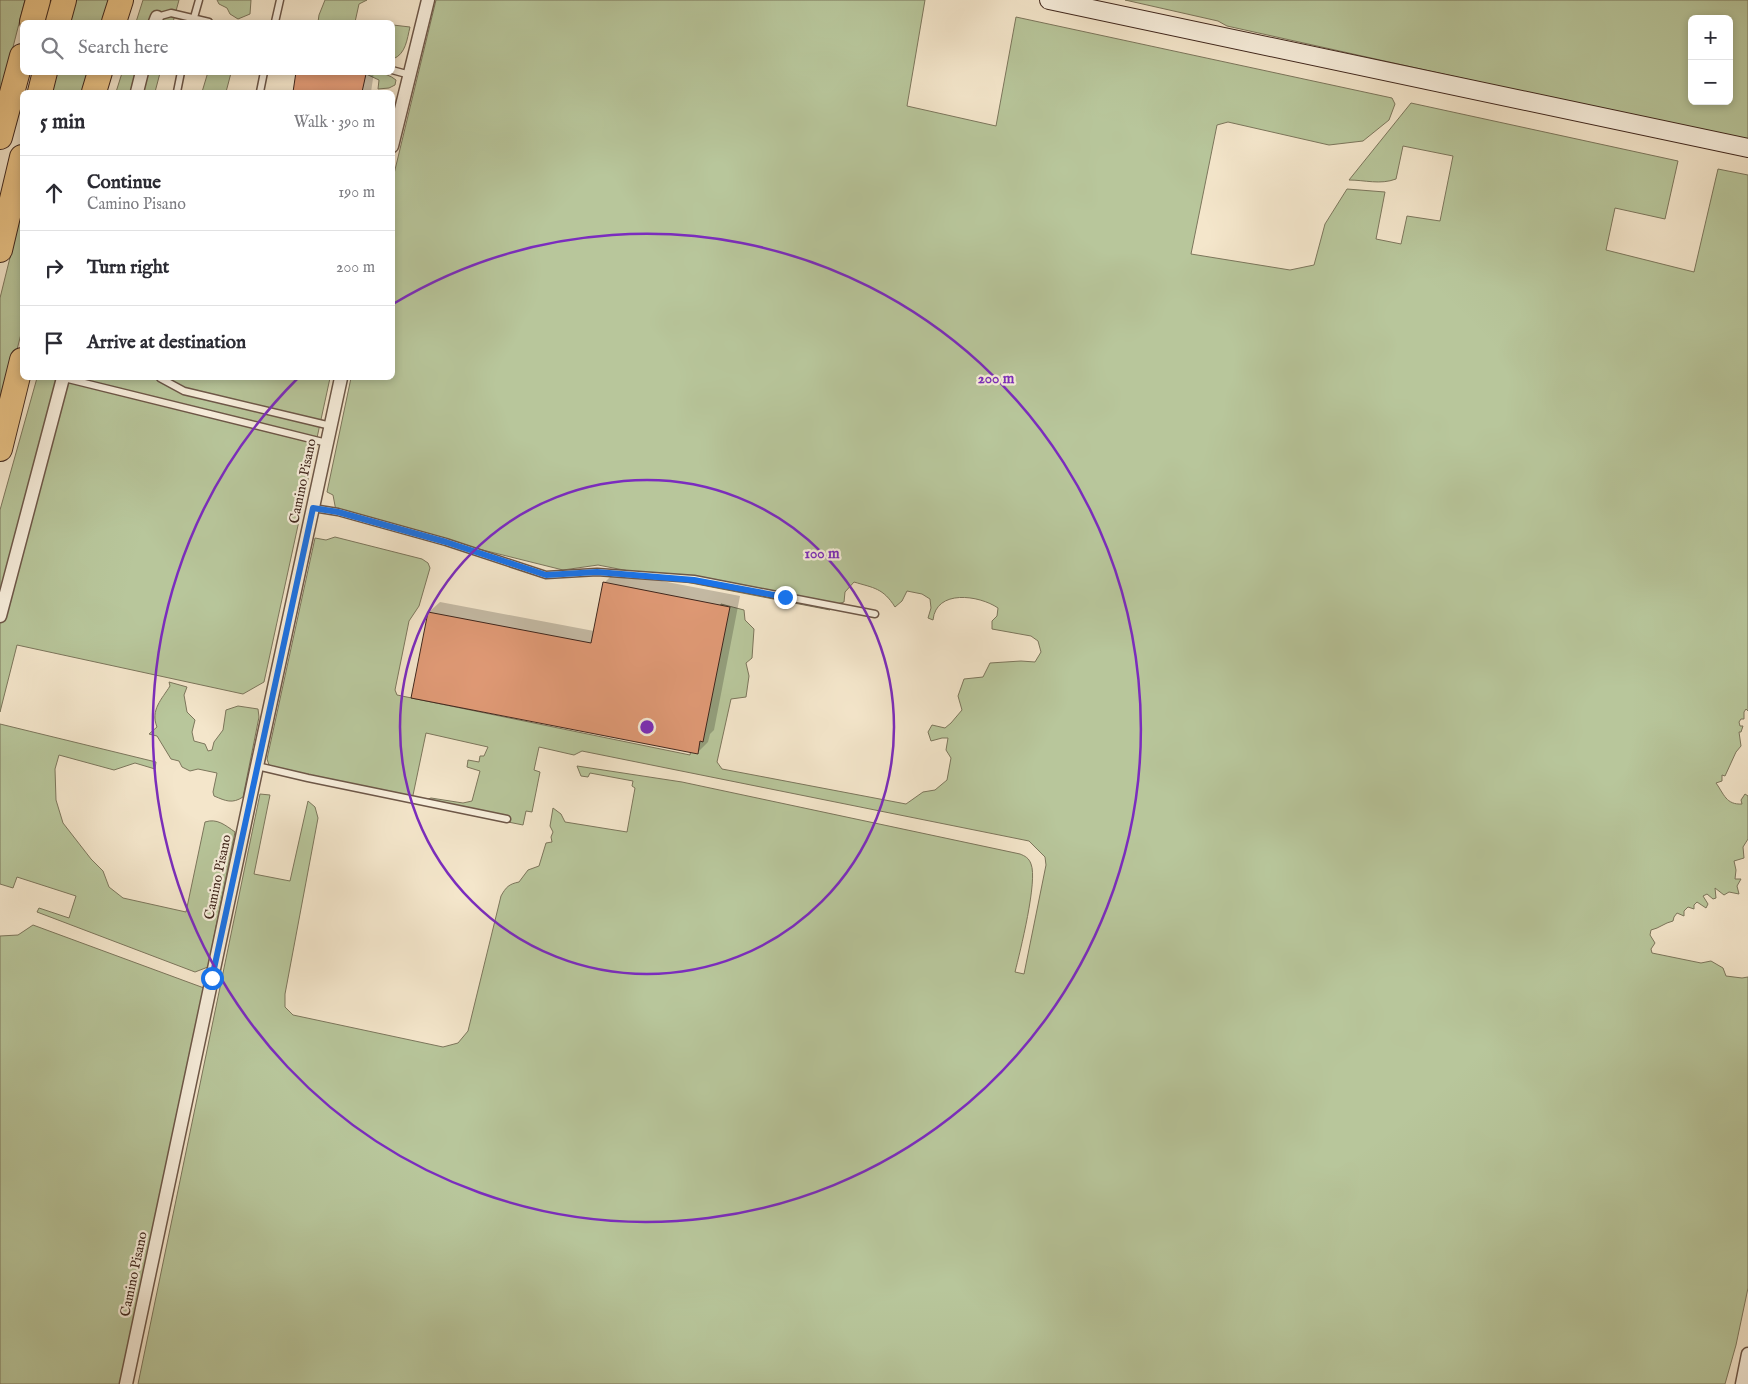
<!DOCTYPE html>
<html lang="en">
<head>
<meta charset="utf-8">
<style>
  body { margin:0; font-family:"IM FELL English",serif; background:#f2f2f3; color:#2b2b33 }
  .controls { position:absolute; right:15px; top:15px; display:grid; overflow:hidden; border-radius:8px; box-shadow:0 2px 8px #0003 }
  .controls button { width:45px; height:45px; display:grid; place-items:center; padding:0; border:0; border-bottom:1px solid #e1e1e2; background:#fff; color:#2b2b33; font:25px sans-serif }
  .stop { position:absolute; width:15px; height:15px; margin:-11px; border:4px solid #1a73e8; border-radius:50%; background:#fff }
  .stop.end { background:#1a73e8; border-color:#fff; box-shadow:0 1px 5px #0008 }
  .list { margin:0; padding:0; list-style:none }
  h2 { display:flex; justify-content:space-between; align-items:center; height:65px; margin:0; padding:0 20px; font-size:21px }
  h2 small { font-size:16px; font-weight:400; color:#7c7c81 }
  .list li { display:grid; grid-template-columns:32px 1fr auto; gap:15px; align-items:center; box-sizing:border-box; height:75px; padding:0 20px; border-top:1px solid #e1e1e2 }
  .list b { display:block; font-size:19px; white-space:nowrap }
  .list p { margin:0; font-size:16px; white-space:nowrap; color:#7c7c81 }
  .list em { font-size:16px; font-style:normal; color:#7c7c81 }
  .icon { flex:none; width:28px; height:28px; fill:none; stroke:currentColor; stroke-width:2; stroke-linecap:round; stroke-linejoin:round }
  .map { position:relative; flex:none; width:1748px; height:1384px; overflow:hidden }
  .search { position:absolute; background:#fff; box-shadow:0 2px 8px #0003; left:20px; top:20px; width:375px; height:55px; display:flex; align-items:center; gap:12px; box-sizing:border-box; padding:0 18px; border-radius:8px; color:#7c7c81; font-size:19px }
  .panel { position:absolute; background:#fff; box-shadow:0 2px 8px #0003; left:20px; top:90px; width:375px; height:290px; border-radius:8px }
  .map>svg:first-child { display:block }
</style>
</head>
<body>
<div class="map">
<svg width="1748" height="1384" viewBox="0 0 1748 1384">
  <rect width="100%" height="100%" fill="#f4e6cb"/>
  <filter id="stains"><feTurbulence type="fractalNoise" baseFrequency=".004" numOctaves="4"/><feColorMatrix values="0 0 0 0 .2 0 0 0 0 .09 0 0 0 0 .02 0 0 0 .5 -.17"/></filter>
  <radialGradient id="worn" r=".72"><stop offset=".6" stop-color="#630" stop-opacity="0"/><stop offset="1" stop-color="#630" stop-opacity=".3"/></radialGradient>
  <!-- green -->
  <path fill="#b8c69b" stroke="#7c765c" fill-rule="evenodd" d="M0,0h25l-25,98z
    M76,0h37l-6,22h-37z
    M143,0h36l-6,22h-37z
    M217,0h34l-1,14 -12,5 -8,-5 -3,-6 -8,-4z
    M325,0h42l-8,4 -4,18h-37l1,-7z
    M436,0h489l-18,106 89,20 20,-109 376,81 3,6 -6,16 -26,21 -34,4 -101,-23 -11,3 -26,129 99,16 24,-5 11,-41 22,-35 38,3 -9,47 25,5 6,-28 33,5 13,-65 -50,-10 -7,33c-16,6 -31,1 -47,1l62,-77 267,58 -13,58 -50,-11 -9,42 88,22 24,-103 30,6v536l-2,-2 -2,3v7h-3l-2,3 1,4h3l-2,6h-2l2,14 -5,6 -11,24 -3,-1v6l-6,2c8,11 10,22 26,21l-1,-4 4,-6 3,2v43l-5,8 1,11 -10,3 2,9 -1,9h6l-4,7 2,8 -10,-2 -5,3 -9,-7 1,10 -3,1 -6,-5 -4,2 5,8 -2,4 -9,-6 -3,3v4l-6,-2 -4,4v5l-7,-3 -3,4 -1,4c-9,2 -13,7 -22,9l-1,5 5,8 -4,6 1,4 49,10 10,-2 12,7 3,8 16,2 6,-1v311l-12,57 -11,39h-1587l122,-590 10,1 -16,79 36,7 18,-80 7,6 3,11 -33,176v13l8,8 150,32 15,-4 10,-12 33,-135c5,-9 8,-12 18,-14l9,-12 11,-4 7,-23 6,-1 -1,-5 2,-5 -3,-6 3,-18 8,6 4,8 62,10 8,-44 -3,-2 1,-5 -43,-8 -2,4 -7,-1 -4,-10 105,16 338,72c5,2 9,4 11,10 7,16 -11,88 -16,108l9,2 22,-109 -1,-8 -16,-16 -447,-90 -8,4 -35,-8 -5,23 6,2 -8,40 -6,-1 -3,14 -94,-19 -2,-3 1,-4 3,-1 32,5 9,-2 8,-30 -13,-4 1,-7 11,2 1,-6h4l4,-9 -62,-14 -14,67 -90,-16 -53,-19 -2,-6 48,-221 11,2 9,-3 87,22 6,4 2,5 -11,38 -10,15 -14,69 2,5 293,60 2,-11 6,-1 23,-139 23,6 1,10 9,9 -2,29 -6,5 3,13 -3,21 -15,2 -14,63 5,7 184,35 17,-12 12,-2 12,-10 4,-22 -5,-8 2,-12h-6l-11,3 -3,-9 4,-7 13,3 6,-5 11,-13 -4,-14 6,-17 19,-2 7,-14 31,-2 14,1 6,-10 -3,-11 -7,-5 -39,-7v-8l5,-5 1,-8c-19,-13 -62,-19 -65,12l-5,-2 3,-10 -1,-9 -8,-5 -15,-3 -5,10 -7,6c-12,-19 -21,-19 -41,-25l-9,10 -1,10 -10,3 -4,5 -232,-45 -35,5 -221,-55 -6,-4 -3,-16 -6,-3 24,-114h41l1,-200z
    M1125,0h623v139l-57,-10 -464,-103 -9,-5zM1692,19h37v82h-37z
    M393,25l17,2c-3,12 -4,27 -17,32z
    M208,72l23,1 -5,19h-24z
    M57,73h36l-6,19h-35z
    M122,73h38l-5,19h-39z
    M355,73c14,0 29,-3 41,7l-1,5 -6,3 -11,1 1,-9 -13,-6z
    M22,209v121l-22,87v-119z
    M37,378h293l-66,304 -21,12 -226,-49 -17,67v-202z
    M169,682l18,5 -3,8 3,17 8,8 -3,12 2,9 11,3 3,7 4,-1 2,-8 9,-12 3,-20 12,-4 20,3 1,8 -16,80c-11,7 -17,4 -29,-1l-1,-4 4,-19 -19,-4 -8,2 -8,-4 -3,-6 -8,-2 -14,-23 -8,-2 8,-7c-7,-17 5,-28 13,-41z
    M0,724l156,38 -1,7 -20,-6 -21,7 -55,-15 -4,14 1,31 7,23 28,36 12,12 6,16 14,11 63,14 19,-90c12,-4 20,3 30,10l-27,135 -13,5 -158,-60 2,-4 30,10 7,-22 -59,-19 -4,11 -13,-4z
    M33,925l171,63 -84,396h-120v-448l18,-1z"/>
  <!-- shadow -->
  <path fill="#0003" d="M298,72h76l-3,20h-77z
    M615,572l125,24 -26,134 -4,4 -2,8 -11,11 -268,-141 11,-10 154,29 10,-48z"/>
  <!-- building -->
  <path fill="#df9975" stroke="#40271d" d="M296,72h59l11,2 -4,18h-69z
    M603,582l127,25 -27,135 -3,-1 -2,13 -287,-56 17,-86 163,31z"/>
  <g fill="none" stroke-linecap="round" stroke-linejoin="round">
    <!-- lane casing -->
    <g stroke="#6d5748" stroke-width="9">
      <path id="lane" d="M157,17l14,-4 38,9
        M193,21l6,-21
        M275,22l5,-22
        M392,70l18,5
        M177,92l4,-20
        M260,92l4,-20
        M64,378l263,65
        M160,378l24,13 147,35
        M313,508l25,4 108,30 100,33 51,-3 97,7 181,35
        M257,766l51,12 199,41"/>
    </g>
    <!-- street casing -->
    <g stroke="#6d5748" stroke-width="15">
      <path id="street" d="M155,22l2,-5
        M137,92l5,-20
        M392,146l36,-146
        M0,616l63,-238
        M126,1384l131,-618 84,-388
        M1742,1384l6,-30"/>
    </g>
    <!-- secondary casing -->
    <g stroke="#40271d" stroke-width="20">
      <path id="secondary" d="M1049,0l699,148"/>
    </g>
    <!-- highway casing -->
    <g stroke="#40271d" stroke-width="26">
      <path id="highway" d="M32,22l6,-22
        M58,22l6,-22
        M114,22l7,-22
        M40,92l5,-20
        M94,92l6,-20
        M0,137l22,-81
        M0,250l22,-93
        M0,449l22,-89"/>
    </g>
    <!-- lane -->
    <use href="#lane" stroke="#f8efdd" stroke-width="6"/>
    <!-- street -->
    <use href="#street" stroke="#f8efdd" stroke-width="12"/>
    <!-- secondary -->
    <use href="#secondary" stroke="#f8efdd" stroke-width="18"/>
    <!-- highway -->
    <use href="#highway" stroke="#eac386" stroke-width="24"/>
  </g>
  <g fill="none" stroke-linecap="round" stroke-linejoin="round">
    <!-- route -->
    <path stroke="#1a73e8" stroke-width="6" d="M212,978l101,-470 25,4 108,30 100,33 51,-3 97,8 91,17"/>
  </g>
  <!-- distance rings -->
  <g fill="none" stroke="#7b2cbf" stroke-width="2.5">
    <circle cx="647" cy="727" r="247"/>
    <path d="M393 304A494 494 0 1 1 298 378"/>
  </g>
  <g text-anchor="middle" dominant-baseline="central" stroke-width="4.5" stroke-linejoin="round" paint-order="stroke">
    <!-- street labels -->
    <g font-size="14" fill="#40271d" stroke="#f8efdd">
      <text transform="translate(303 481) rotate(-78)">Camino Pisano</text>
      <text transform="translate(218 877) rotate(-78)">Camino Pisano</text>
      <text transform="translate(134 1274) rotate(-78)">Camino Pisano</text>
    </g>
  </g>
  <circle cx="647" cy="727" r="8" fill="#7b2cbf" stroke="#f8efdd" stroke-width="2.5"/>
  <g font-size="15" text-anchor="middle" font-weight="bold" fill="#7b2cbf" stroke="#f8efdd" stroke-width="4.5" stroke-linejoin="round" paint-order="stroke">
    <text x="996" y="383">200 m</text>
    <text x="822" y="558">100 m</text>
  </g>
  <rect width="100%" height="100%" filter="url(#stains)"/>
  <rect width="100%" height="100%" fill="url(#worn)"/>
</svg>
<div class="controls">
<button>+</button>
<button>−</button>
</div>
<div class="stop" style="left:212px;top:978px"></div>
<div class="stop end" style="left:785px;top:597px"></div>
<div class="search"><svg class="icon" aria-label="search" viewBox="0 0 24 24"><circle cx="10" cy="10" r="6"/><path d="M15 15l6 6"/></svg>Search here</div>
<section class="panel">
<h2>5 min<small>Walk · 390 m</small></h2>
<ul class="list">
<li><svg class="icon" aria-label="ahead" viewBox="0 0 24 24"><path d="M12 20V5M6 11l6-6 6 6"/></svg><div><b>Continue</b><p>Camino Pisano</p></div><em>190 m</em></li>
<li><svg class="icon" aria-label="right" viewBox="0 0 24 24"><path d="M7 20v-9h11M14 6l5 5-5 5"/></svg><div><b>Turn right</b></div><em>200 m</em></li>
<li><svg class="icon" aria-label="arrive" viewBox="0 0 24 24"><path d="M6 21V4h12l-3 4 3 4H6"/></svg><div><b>Arrive at destination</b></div></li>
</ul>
</section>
</div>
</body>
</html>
